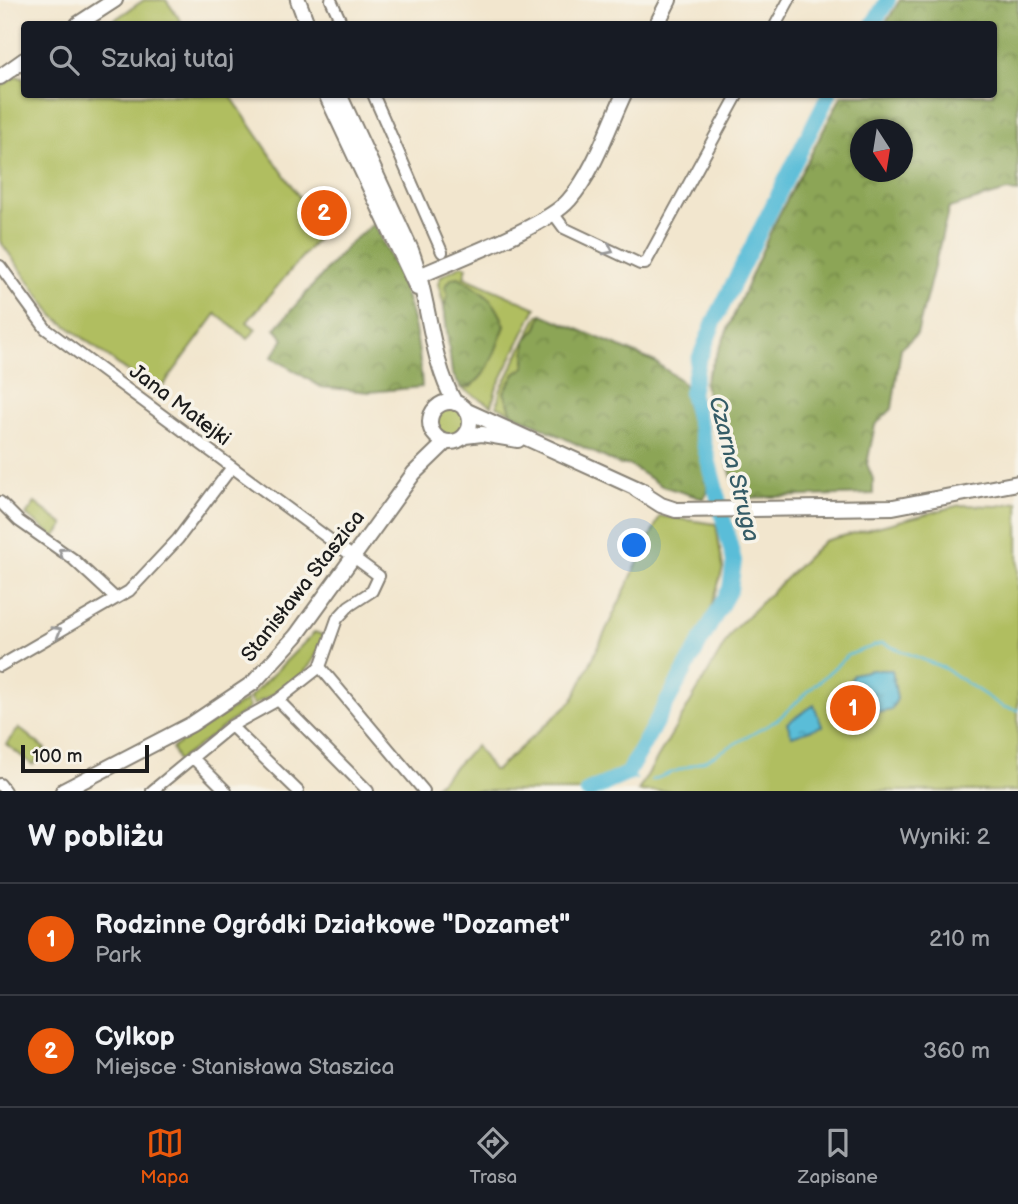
<!DOCTYPE html>
<html lang="pl">
<head>
<meta charset="utf-8">
<style>
  body { margin:0; font-family:"Balsamiq Sans",sans-serif; background:#20242c; color:#f1f3f6 }
  .compass { position:absolute; left:850px; top:119px; width:63px; height:63px; border-radius:50%; background:#171b24; box-shadow:0 2px 5px #0004; rotate:168deg }
  .scale { position:absolute; left:21px; bottom:18px; width:128px; box-sizing:border-box; padding-left:7px; border:4px solid #1c1c1c; border-top:0; font-size:19px; line-height:24px; white-space:nowrap; color:#1c1c1c; -webkit-text-stroke:5px #f7f3e8; paint-order:stroke }
  .you { position:absolute; left:635px; top:546px; width:24px; height:24px; margin:-18px; border:5px solid #fff; border-radius:50%; background:#1a73e8; box-shadow:0 0 0 10px #1a73e833 }
  .badge { display:grid; place-items:center; width:46px; height:46px; border-radius:50%; background:#ea580c; color:#fff; font-size:23px; font-weight:700 }
  .pin { position:absolute; translate:-50% -50%; border:4px solid #fff; box-shadow:0 2px 7px #0006 }
  .list { margin:0; padding:0; list-style:none }
  h2 { display:flex; justify-content:space-between; align-items:center; height:91px; margin:0; padding:0 28px; font-size:30px }
  h2 small { font-size:23px; font-weight:400; color:#9ea1a6 }
  .list li { display:grid; grid-template-columns:46px 1fr auto; gap:21px; align-items:center; box-sizing:border-box; height:112px; padding:0 28px; border-top:2px solid #363941 }
  .list b { display:block; font-size:26px; white-space:nowrap }
  .list p { margin:0; font-size:23px; white-space:nowrap; color:#9ea1a6 }
  .list em { font-size:23px; font-style:normal; color:#9ea1a6 }
  .icon { flex:none; width:38px; height:38px; fill:none; stroke:currentColor; stroke-width:2; stroke-linecap:round; stroke-linejoin:round }
  .map { position:relative; flex:none; width:1018px; height:791px; overflow:hidden }
  .search { position:absolute; background:#171b24; box-shadow:0 2px 5px #0004; left:21px; right:21px; top:21px; height:77px; display:flex; align-items:center; gap:18px; box-sizing:border-box; padding:0 24px; border-radius:7px; color:#9ea1a6; font-size:26px }
  .sheet { height:315px; background:#171b24 }
  nav { display:flex; justify-content:space-around; align-items:center; box-sizing:border-box; height:98px; border-top:2px solid #363941; background:#171b24; font-size:19px; color:#9ea1a6 }
  nav a { display:grid; justify-items:center; gap:4px }
  nav .on { color:#ea580c }
  .map>svg:first-child { display:block }
</style>
</head>
<body>
<div class="map">
<svg width="1018" height="791" viewBox="0 0 1018 791">
  <defs>
    <pattern id="forest-crowns" width="20" height="18" patternUnits="userSpaceOnUse" patternTransform="scale(1.75)"><rect width="20" height="18" fill="#8ca556"/><path d="M2 6a3 3 0 1 1 6 0M12 15a3 3 0 1 1 6 0" fill="none" stroke="#728646"/></pattern>
    <pattern id="water-ripples" width="26" height="14" patternUnits="userSpaceOnUse" patternTransform="scale(1.75)"><rect width="26" height="14" fill="#5abdd8"/><path d="M2 4q2-2 4 0t4 0M15 11q2-2 4 0t4 0" fill="none" stroke="#4a99ae"/></pattern>
  </defs>
  <rect width="100%" height="100%" fill="#f7f3e8"/>
  <filter id="ink" filterUnits="userSpaceOnUse"><feTurbulence type="fractalNoise" baseFrequency=".0143" numOctaves="2"/><feDisplacementMap in="SourceGraphic" scale="14" xChannelSelector="R" yChannelSelector="G"/><feConvolveMatrix kernelMatrix="1 2 1 2 8 2 1 2 1" color-interpolation-filters="sRGB"/></filter>
  <filter id="wash" filterUnits="userSpaceOnUse"><feTurbulence type="fractalNoise" baseFrequency=".00686" numOctaves="4" result="noise"/><feDisplacementMap in="SourceGraphic" scale="28" xChannelSelector="R" yChannelSelector="G"/><feGaussianBlur stdDeviation="1.57" result="paint"/><feColorMatrix in="noise" values="0 0 0 0 0 0 0 0 0 0 0 0 0 0 0 0 0 1.4 0 .05"/><feComposite in="paint" operator="in"/></filter>
  <g filter="url(#wash)">
    <rect width="100%" height="100%" fill="#f2e6ce"/>
    <!-- green -->
    <path fill="#b0be60" stroke="#666d3e" stroke-width="2" d="M144,0h22l17,24h-75z
      M17,76l7,3v15l206,1 93,137 -76,90 9,7 -8,10 -32,-25 -59,80 -103,-78 -54,-75v-154z
      M462,265l5,2 -3,10 72,31 -40,81 -4,17 -31,-18 10,-1 16,-21 18,-40c-18,-35 -18,-38 -57,-31l-4,12 -6,-24 3,-7z
      M542,314l-5,14 -11,12 -1,27 -10,7 -11,18 8,21 -15,-7 3,-15 38,-76z
      M433 422a16 16 0 1 1 32 0a16 16 0 1 1-32 0Z
      M1018,502v289h-380l95,-161 91,-89 136,-36 37,1z
      M35,503l29,22 -9,12 -29,-22z
      M660,516l56,8 7,44 -12,41 -85,162 -46,20h-150l46,-45 17,24h3l77,-70z
      M315,632l10,4c-17,43 -32,47 -71,69l-5,-7z
      M246,700l3,8 -71,53 -6,-13z
      M19,728l26,21 -12,16 -27,-21z"/>
    <!-- forest -->
    <path fill="url(#forest-crowns)" stroke="#546039" stroke-width="2" fill-rule="evenodd" d="M900,0h118v192l-11,-1 -58,17 -32,126 -16,14 -9,61 -17,16 -8,39 6,15v15l-135,4 -34,-115 69,-157 69,-131 151,-1v-70h-108zM860,130h42v42h-42z
      M374,223c31,63 44,94 48,164l-53,5 -48,-5 -49,-30 12,-18 -9,-10 74,-85z
      M459,277c24,17 36,20 46,49 -9,21 -18,60 -44,62l-9,-15 -8,-66 4,-12 -3,-8 7,-9z
      M542,314l113,48 25,18 6,8v15l17,57 5,31 -4,8 -42,-13 -33,-21h-9l-108,-52 -8,-21 11,-18 10,-7 1,-27 11,-12z"/>
    <!-- water -->
    <path fill="url(#water-ripples)" stroke="#3b6c7a" stroke-width="2" d="M871,670h21l5,29 -6,11 -36,7 -7,-31 5,-12z
      M814,705l8,21 -30,10 -5,-13z"/>
    <g fill="none" stroke-linecap="round" stroke-linejoin="round">
      <!-- stream -->
      <path stroke="#5abdd8" stroke-width="2.5" d="M627,774l9,5
        M652,780l54,-20 71,-40 71,-65 34,-12 62,25 59,39 15,3"/>
      <!-- river -->
      <path stroke="#5abdd8" stroke-width="16" d="M873,24l15,-24
        M588,791l39,-17 103,-185 4,-28 -43,-168 7,-31 16,-40 115,-228"/>
    </g>
  </g>
  <g filter="url(#ink)">
    <g fill="none" stroke-linecap="round" stroke-linejoin="round">
      <!-- street casing -->
      <g stroke="#878175" stroke-width="14">
        <path id="street" d="M331,0l11,24
          M776,24l13,-24
          M373,94l69,158
          M553,213l11,15 76,36h5l93,-170
          M0,266l46,63 333,247 -7,15 -23,15 -12,13 -17,48 -42,33 -47,26 -79,65
          M0,502l19,19 54,38 41,38
          M0,666l129,-75 49,-52 54,-72
          M320,667l104,124
          M278,700l90,91
          M231,726l67,65
          M192,757l34,34
          M0,784l5,7"/>
      </g>
      <!-- secondary casing -->
      <g stroke="#878175" stroke-width="18">
        <path id="secondary" d="M298,0l9,24
          M78,24l37,-24
          M657,24l12,-24
          M0,77l24,-17
          M326,94l91,194
          M339,94l72,156c19,49 18,107 44,153
          M415,278c36,-17 131,-51 154,-78 25,-28 39,-72 55,-106
          M430 422a20 20 0 1 1 40 0a20 20 0 1 1-40 0Z
          M465,410l180,82
          M465,436l17,-2 36,6
          M636,489l25,16 15,5 217,-3 125,-24
          M63,791l129,-67 61,-41 43,-47 118,-163 32,-31"/>
      </g>
      <!-- street -->
      <use href="#street" stroke="#fff" stroke-width="10"/>
      <!-- secondary -->
      <use href="#secondary" stroke="#fff" stroke-width="14"/>
    </g>
    <!-- one-way arrows -->
    <defs><path id="oneway-chevron" d="M-2-3.5L2.5 0L-2 3.5" fill="none" stroke-width="1.6" stroke-linecap="round" stroke-linejoin="round" transform="scale(1.75)"/></defs>
    <g stroke="#999">
      <use href="#oneway-chevron" transform="translate(609 250) rotate(26)"/>
      <use href="#oneway-chevron" transform="translate(63 552) rotate(-145)"/>
      <use href="#oneway-chevron" transform="translate(57 631) rotate(-31)"/>
    </g>
  </g>
  <g text-anchor="middle" dominant-baseline="central" stroke-width="7" stroke-linejoin="round" paint-order="stroke">
    <!-- street labels -->
    <g font-size="21" fill="#1c1c1c" stroke="#f7f3e8">
      <text transform="translate(180 405) rotate(37)">Jana Matejki</text>
      <text transform="translate(303 586) rotate(-52)">Stanisława Staszica</text>
    </g>
    <!-- water labels -->
    <g font-size="23" font-style="italic" fill="#355c67" stroke="#f7f3e8">
      <text transform="translate(734 469) rotate(76)">Czarna Struga</text>
    </g>
  </g>
</svg>
<svg class="compass" viewBox="-18 -18 36 36"><path d="M0-13l5 13h-10z" fill="#e53935"/><path d="M0 13l5-13h-10z" fill="#9ea1a6"/></svg>
<div class="scale">100 m</div>
<div class="you"></div>
<div class="pin badge" style="left:853px;top:708px">1</div>
<div class="pin badge" style="left:324px;top:213px">2</div>
<div class="search"><svg class="icon" aria-label="search" viewBox="0 0 24 24"><circle cx="10" cy="10" r="6"/><path d="M15 15l6 6"/></svg>Szukaj tutaj</div>
</div>
<section class="sheet">
<h2>W pobliżu<small>Wyniki: 2</small></h2>
<ul class="list">
<li><span class="badge">1</span><div><b>Rodzinne Ogródki Działkowe &quot;Dozamet&quot;</b><p>Park</p></div><em>210 m</em></li>
<li><span class="badge">2</span><div><b>Cylkop</b><p>Miejsce · Stanisława Staszica</p></div><em>360 m</em></li>
</ul>
</section>
<nav>
<a class="on"><svg class="icon" aria-label="map" viewBox="0 0 24 24"><path d="M3 6l6-2 6 2 6-2v14l-6 2-6-2-6 2zM9 4v14M15 6v14"/></svg>Mapa</a>
<a><svg class="icon" aria-label="directions" viewBox="0 0 24 24"><path d="M12 3l9 9-9 9-9-9zM9 14v-3h6M13 9l2 2-2 2"/></svg>Trasa</a>
<a><svg class="icon" aria-label="saved" viewBox="0 0 24 24"><path d="M7 4h10v16l-5-4-5 4z"/></svg>Zapisane</a>
</nav>
</body>
</html>
